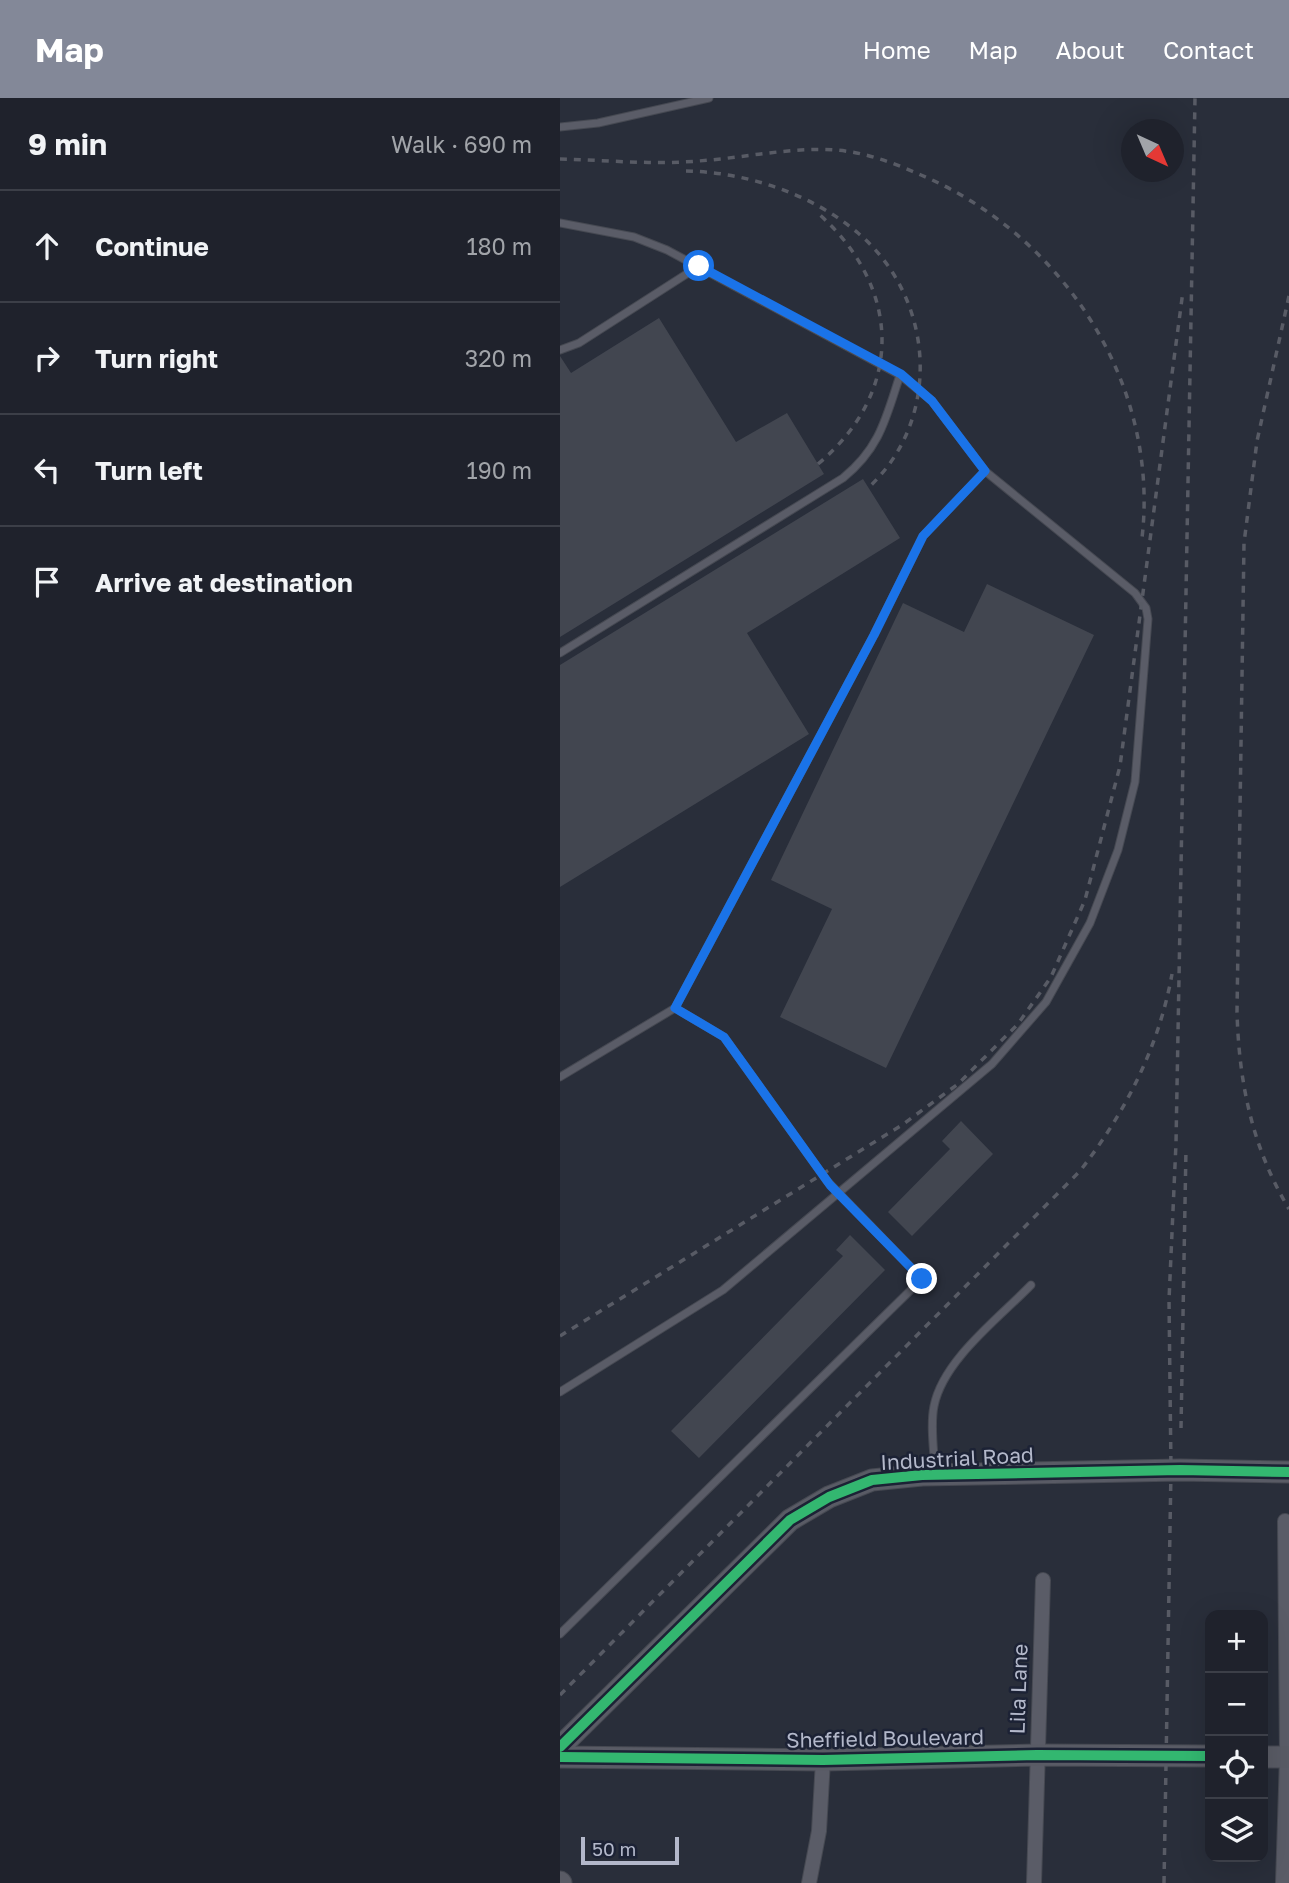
<!DOCTYPE html>
<html lang="en">
<head>
<meta charset="utf-8">
<style>
  body { margin:0; font-family:"Golos Text",sans-serif; background:#272a34; color:#f1f3f6 }
  .controls { position:absolute; right:21px; bottom:21px; display:grid; overflow:hidden; border-radius:14px; box-shadow:0 7px 28px #0002 }
  .controls button { width:63px; height:63px; display:grid; place-items:center; padding:0; border:0; border-bottom:2px solid #3c3f48; background:#1f222c; color:#f1f3f6; font:35px sans-serif }
  .compass { position:absolute; left:561px; top:21px; width:63px; height:63px; border-radius:50%; background:#1f222c; box-shadow:0 7px 28px #0002; rotate:136deg }
  .scale { position:absolute; left:21px; bottom:18px; width:98px; box-sizing:border-box; padding-left:7px; border:4px solid #b3b8ca; border-top:0; font-size:19px; line-height:24px; white-space:nowrap; color:#b3b8ca; -webkit-text-stroke:5px #1c2235; paint-order:stroke }
  .stop { position:absolute; width:21px; height:21px; margin:-16px; border:5px solid #1a73e8; border-radius:50%; background:#fff }
  .stop.end { background:#1a73e8; border-color:#fff; box-shadow:0 2px 7px #0008 }
  .list { margin:0; padding:0; list-style:none }
  h2 { display:flex; justify-content:space-between; align-items:center; height:91px; margin:0; padding:0 28px; font-size:30px }
  h2 small { font-size:23px; font-weight:400; color:#a1a4a9 }
  .list li { display:grid; grid-template-columns:46px 1fr auto; gap:21px; align-items:center; box-sizing:border-box; height:112px; padding:0 28px; border-top:2px solid #3c3f48 }
  .list b { display:block; font-size:26px; white-space:nowrap }
  .list em { font-size:23px; font-style:normal; color:#a1a4a9 }
  .icon { flex:none; width:38px; height:38px; fill:none; stroke:currentColor; stroke-width:2; stroke-linecap:round; stroke-linejoin:round }
  .map { position:relative; flex:none; width:729px; height:1785px; overflow:hidden }
  header { display:flex; align-items:center; gap:42px; box-sizing:border-box; height:98px; padding:0 35px; background:#838898; color:#fff }
  header strong { font-size:33px }
  nav { display:flex; gap:38px; margin-inline-start:auto; font-size:24px }
  main { display:flex }
  aside { flex:1; background:#1f222c }
  .map>svg:first-child { display:block }
</style>
</head>
<body>
<header>
<strong>Map</strong>
<nav><a>Home</a><a>Map</a><a>About</a><a>Contact</a></nav>
</header>
<main>
<aside>
<h2>9 min<small>Walk · 690 m</small></h2>
<ul class="list">
<li><svg class="icon" aria-label="ahead" viewBox="0 0 24 24"><path d="M12 20V5M6 11l6-6 6 6"/></svg><div><b>Continue</b></div><em>180 m</em></li>
<li><svg class="icon" aria-label="right" viewBox="0 0 24 24"><path d="M7 20v-9h11M14 6l5 5-5 5"/></svg><div><b>Turn right</b></div><em>320 m</em></li>
<li><svg class="icon" aria-label="left" viewBox="0 0 24 24"><path d="M17 20v-9H6M10 6l-5 5 5 5"/></svg><div><b>Turn left</b></div><em>190 m</em></li>
<li><svg class="icon" aria-label="arrive" viewBox="0 0 24 24"><path d="M6 21V4h12l-3 4 3 4H6"/></svg><div><b>Arrive at destination</b></div></li>
</ul>
</aside>
<div class="map">
<svg width="729" height="1785" viewBox="0 0 729 1785">
  <rect width="100%" height="100%" fill="#292e3a"/>
  <!-- building -->
  <path fill="#424650" d="M99,220l77,124 51,-29 37,61 -264,163v-281l11,17z
    M303,381l37,59 -153,95 62,101 -249,153v-222z
    M427,486l107,51 -208,433 -106,-51 52,-108 -61,-29 132,-277 61,29z
    M401,1023l32,33 -81,82 -24,-24 62,-63 -8,-8z
    M290,1137l35,35 -186,188 -28,-27 172,-175 -7,-6z"/>
  <g fill="none" stroke-linecap="round" stroke-linejoin="round">
    <!-- lane casing -->
    <g stroke="#464952" stroke-width="9">
      <path id="lane" d="M0,29l38,-4 111,-25
        M0,125l74,14 33,13 233,125 32,26 53,70 150,122 11,15 2,11 -13,163 -17,68 -28,73 -44,79 -54,62 -269,226 -163,102
        M0,252l19,-7 120,-77
        M0,555l283,-175c37,-30 43,-60 57,-103
        M0,979l115,-69 199,-373 49,-99 62,-65
        M375,1373c-1,-21 -5,-45 -1,-65 9,-46 65,-88 97,-121
        M0,1536l362,-355 -95,-98 -103,-144 -49,-29"/>
    </g>
    <!-- street casing -->
    <g stroke="#464952" stroke-width="16">
      <path id="street" d="M249,1785l10,-52 4,-71
        M474,1785l9,-303
        M723,1785l4,-126 -2,-236"/>
    </g>
    <!-- secondary casing -->
    <g stroke="#464952" stroke-width="23">
      <path id="secondary" d="M0,1649l230,-227 39,-23 43,-17 50,-5 258,-5 109,2
        M0,1659l263,3 214,-5 173,1
        M703,1659h26
        M0,1784l1,1"/>
    </g>
    <!-- lane -->
    <use href="#lane" stroke="#5a5c67" stroke-width="7"/>
    <!-- street -->
    <use href="#street" stroke="#5a5c67" stroke-width="14"/>
    <!-- secondary -->
    <use href="#secondary" stroke="#595b65" stroke-width="21"/>
    <!-- rail -->
    <path stroke="#585b65" stroke-width="3.5" stroke-dasharray="7 7" stroke-linecap="butt" d="M0,61c45,1 92,6 138,2 45,-3 92,-14 137,-11 30,2 59,13 86,25 141,60 239,208 221,363
      M126,73c60,1 126,23 172,62 77,65 85,186 10,255
      M729,198l-32,145 -13,102 -7,469c2,71 15,135 52,197
      M258,366c86,-72 84,-175 2,-249
      M0,1238l342,-211 56,-41 60,-60 33,-47 34,-77 35,-134 63,-475
      M621,1330l5,-280
      M0,1597l520,-524c45,-58 79,-124 92,-197
      M604,1785l7,-413 -2,-170 7,-157 19,-1045"/>
    <!-- cycleway casing -->
    <g stroke="#1c2235" stroke-width="15">
      <path id="cycleway" d="M0,1649l230,-227 39,-23 43,-17 50,-5 258,-5 109,2
        M0,1659l263,3 214,-5 173,1"/>
    </g>
    <!-- cycleway -->
    <use href="#cycleway" stroke="#33b770" stroke-width="10"/>
  </g>
  <g fill="none" stroke-linecap="round" stroke-linejoin="round">
    <!-- route -->
    <path stroke="#1a73e8" stroke-width="9" d="M139,168l202,108 31,27 53,70 -62,65 -49,99 -199,373 49,29 106,148 92,94"/>
  </g>
  <g text-anchor="middle" dominant-baseline="central" stroke-width="5" stroke-linejoin="round" paint-order="stroke">
    <!-- street labels -->
    <g font-size="21" fill="#b3b8ca" stroke="#1c2235">
      <text transform="translate(397 1360) rotate(-3)">Industrial Road</text>
      <text transform="translate(458 1591) rotate(-88)">Lila Lane</text>
      <text transform="translate(325 1640) rotate(-1)">Sheffield Boulevard</text>
    </g>
  </g>
</svg>
<div class="controls">
<button>+</button>
<button>−</button>
<button><svg class="icon" aria-label="locate" viewBox="0 0 24 24"><circle cx="12" cy="12" r="6"/><path d="M12 2v4M12 18v4M2 12h4M18 12h4"/></svg></button>
<button><svg class="icon" aria-label="layers" viewBox="0 0 24 24"><path d="M12 4l9 5-9 5-9-5zM3 14l9 5 9-5"/></svg></button>
</div>
<svg class="compass" viewBox="-18 -18 36 36"><path d="M0-13l5 13h-10z" fill="#e53935"/><path d="M0 13l5-13h-10z" fill="#a1a4a9"/></svg>
<div class="scale">50 m</div>
<div class="stop" style="left:139px;top:168px"></div>
<div class="stop end" style="left:362px;top:1181px"></div>
</div>
</main>
</body>
</html>
